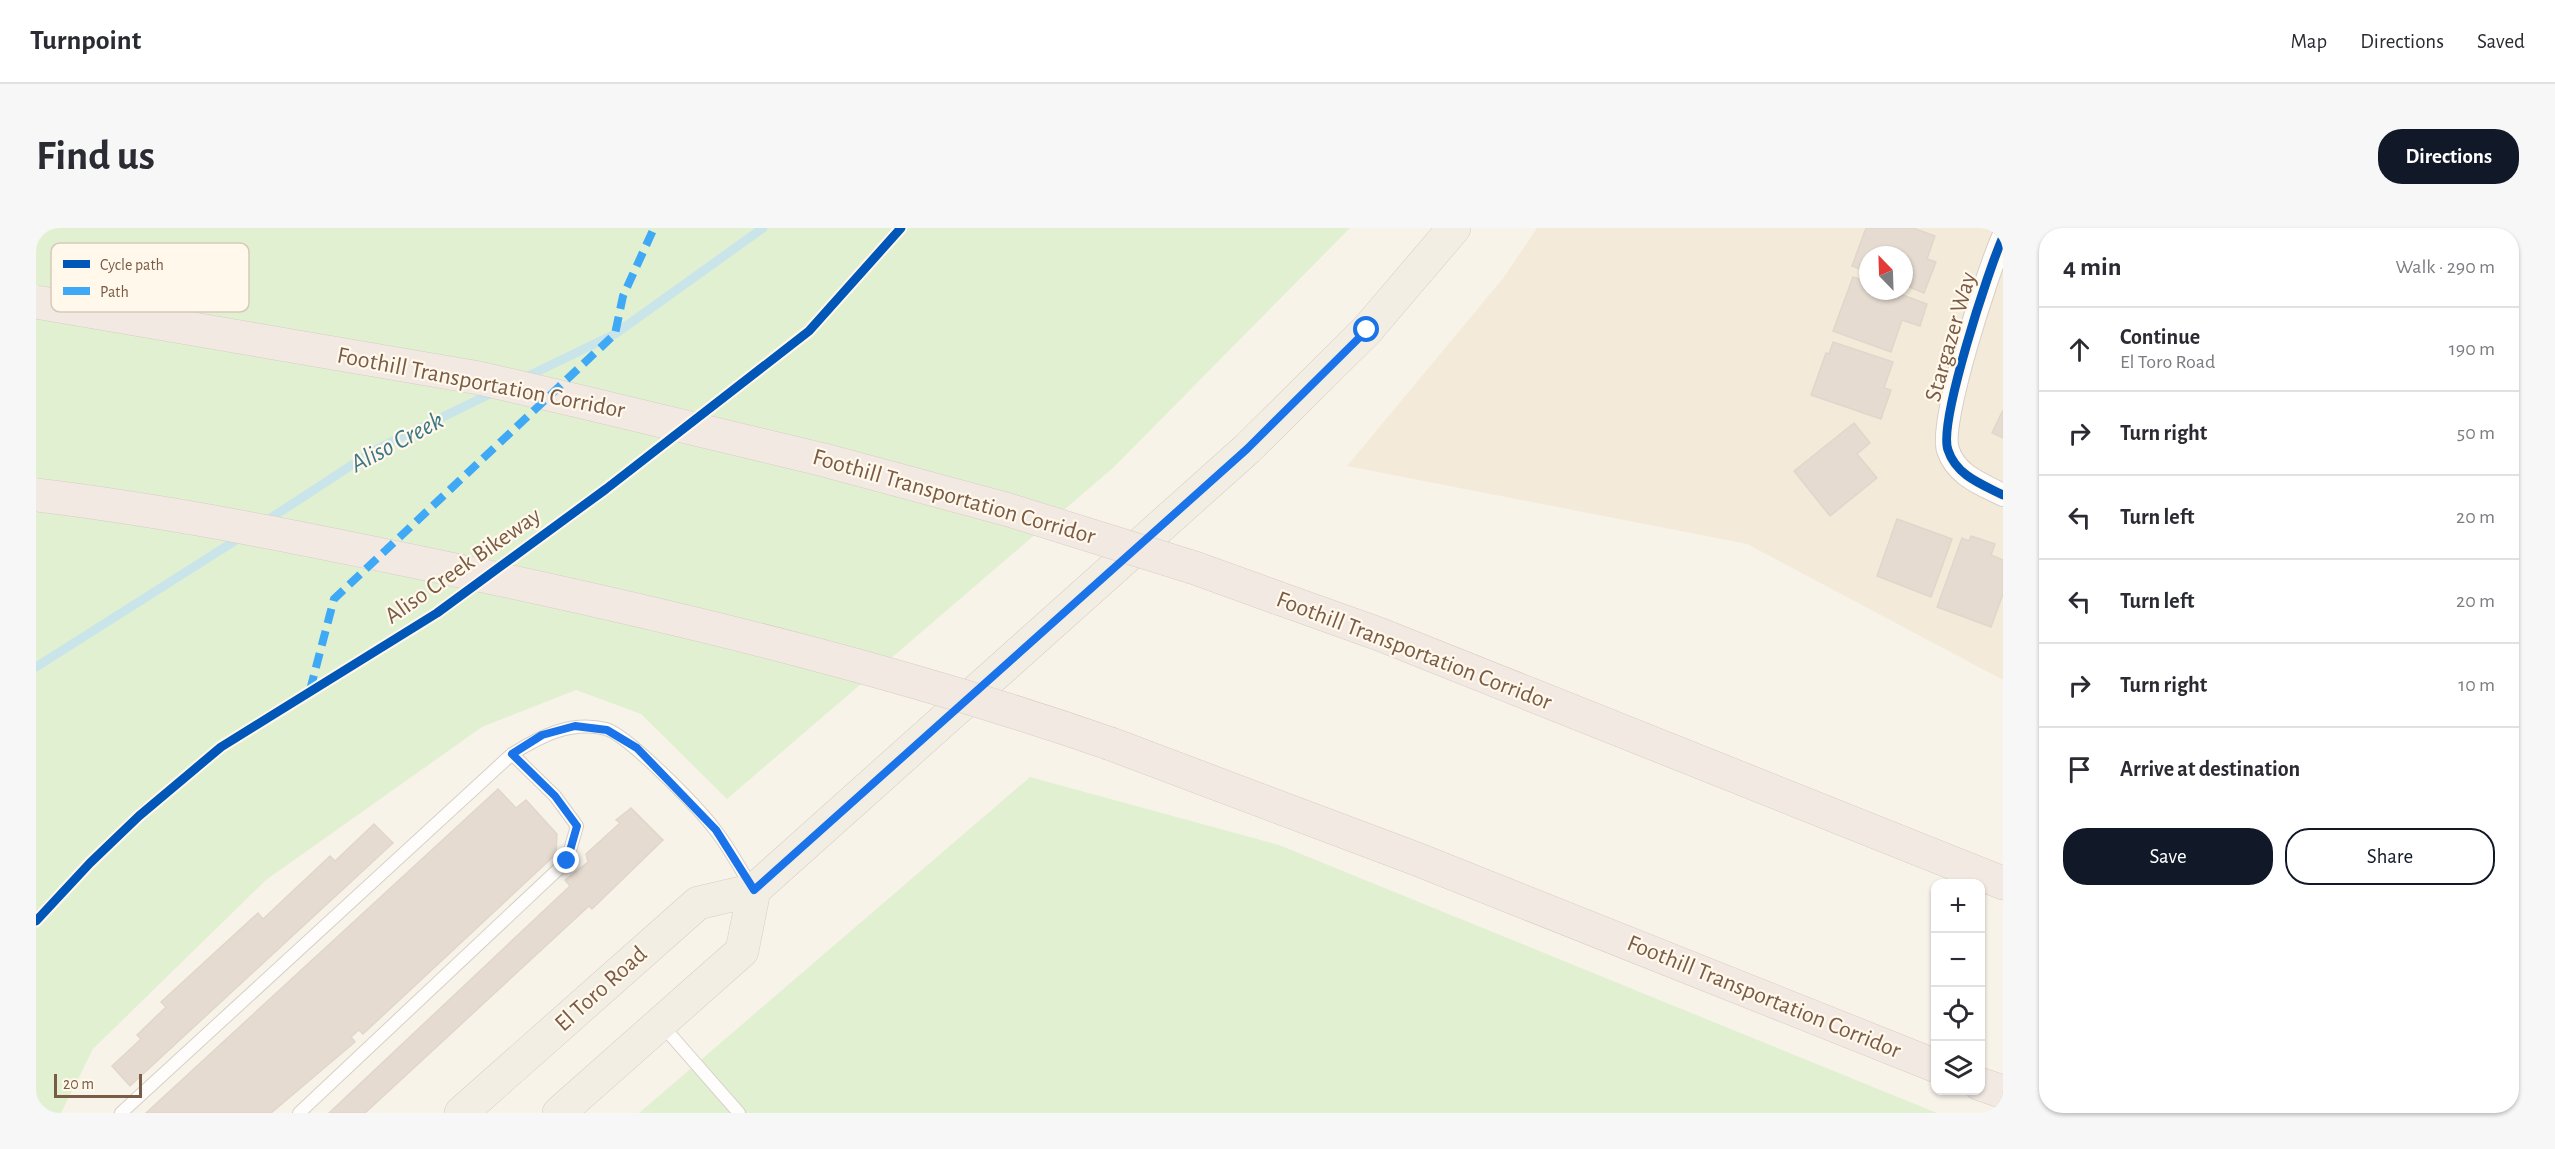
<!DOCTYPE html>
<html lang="en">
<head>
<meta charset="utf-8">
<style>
  body { margin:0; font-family:"Alegreya Sans",sans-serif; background:#f7f7f7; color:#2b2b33 }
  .controls { position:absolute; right:18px; bottom:18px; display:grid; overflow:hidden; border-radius:12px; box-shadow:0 2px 4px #0004 }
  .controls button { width:54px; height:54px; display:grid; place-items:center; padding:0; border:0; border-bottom:2px solid #e1e1e2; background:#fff; color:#2b2b33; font:30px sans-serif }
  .compass { position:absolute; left:1823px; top:18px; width:54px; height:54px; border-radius:50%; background:#fff; box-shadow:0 2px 4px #0004; rotate:337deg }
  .scale { position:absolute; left:18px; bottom:15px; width:88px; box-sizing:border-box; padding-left:6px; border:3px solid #795b46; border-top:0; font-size:16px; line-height:21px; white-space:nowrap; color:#795b46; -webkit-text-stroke:4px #fff8eb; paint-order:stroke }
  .stop { position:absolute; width:18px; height:18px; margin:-14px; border:4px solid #1a73e8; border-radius:50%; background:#fff }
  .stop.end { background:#1a73e8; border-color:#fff; box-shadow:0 2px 6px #0008 }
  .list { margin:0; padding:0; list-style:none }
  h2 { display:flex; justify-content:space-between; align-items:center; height:78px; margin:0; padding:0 24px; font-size:26px }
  h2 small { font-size:20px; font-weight:400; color:#7c7c81 }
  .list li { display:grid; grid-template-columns:39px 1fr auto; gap:18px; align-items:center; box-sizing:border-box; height:84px; padding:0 24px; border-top:2px solid #e1e1e2 }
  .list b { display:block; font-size:22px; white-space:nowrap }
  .list p { margin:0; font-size:20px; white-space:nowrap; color:#7c7c81 }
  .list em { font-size:20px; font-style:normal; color:#7c7c81 }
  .actions { display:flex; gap:12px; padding:18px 24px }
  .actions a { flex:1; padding:14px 0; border:2px solid #111827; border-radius:24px; text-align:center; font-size:21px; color:#111827 }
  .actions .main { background:#111827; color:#fff }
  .icon { flex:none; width:33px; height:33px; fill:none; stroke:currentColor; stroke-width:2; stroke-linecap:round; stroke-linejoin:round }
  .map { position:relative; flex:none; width:1967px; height:885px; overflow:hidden; border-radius:24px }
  header { display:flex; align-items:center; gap:36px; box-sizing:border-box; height:84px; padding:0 30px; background:#fff; border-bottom:2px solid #e1e1e2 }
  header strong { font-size:28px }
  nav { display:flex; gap:33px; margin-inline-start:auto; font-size:21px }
  .intro { display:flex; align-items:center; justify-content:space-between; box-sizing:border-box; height:144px; padding:0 36px }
  h1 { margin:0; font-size:42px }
  .button { padding:15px 27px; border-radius:24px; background:#111827; color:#fff; font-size:21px; font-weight:700 }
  main { display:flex; gap:36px; padding:0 36px }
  aside { flex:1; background:#fff; border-radius:24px; box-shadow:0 2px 4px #0004 }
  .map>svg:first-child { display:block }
</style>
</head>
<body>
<header>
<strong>Turnpoint</strong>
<nav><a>Map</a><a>Directions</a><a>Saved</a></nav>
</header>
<div class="intro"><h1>Find us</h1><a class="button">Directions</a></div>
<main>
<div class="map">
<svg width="1967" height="885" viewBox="0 0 1967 885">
  <rect width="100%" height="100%" fill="#f8f3e9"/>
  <!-- residential -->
  <path fill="#f4ead9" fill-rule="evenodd" d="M1501,0h466v452l-256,-136 -400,-78 157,-189zM1832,27h36v36h-36z"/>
  <!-- green -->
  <path fill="#e2f0d2" d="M0,0h1314l-236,239 -387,332 -86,-85 -65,-24 -94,37 -216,153 -173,169 -32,64h-25z
    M994,549l249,68 658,268h-1298z"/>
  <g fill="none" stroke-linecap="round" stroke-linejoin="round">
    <!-- stream -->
    <path stroke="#c9e5ea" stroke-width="9" d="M486,151l93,-45 148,-106
      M227,295l112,-73 121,-59
      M0,439l205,-130"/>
  </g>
  <!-- building -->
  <path fill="#e5dbd0" stroke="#e2d6cb" stroke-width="1.5" d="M1830,0h47l22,8 -8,23 9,3 -12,31 -20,-8v-30h-36v17l-16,-6z
    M1817,49l15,5v9h24l35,13 -7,22 -18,-6 -11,32 -58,-21z
    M1797,114l60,20 -9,26 7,2 -10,29 -70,-24 15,-42 3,1z
    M1967,182v28l-11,-5z
    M1818,195l16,20 -13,11 20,24 -47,38 -36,-45z
    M1861,291l55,20 -21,58 -54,-21z
    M1935,308l24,8 -4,11 12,5v34l-12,33 -54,-20 25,-69 7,3z
    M462,561l18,19 10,-8 31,34 -1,20 -193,180 -4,-4 -8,7 4,5 -84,71h-125z
    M595,580l32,32 -71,69 -3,-3 -224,207h-36l241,-227 -5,-6 23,-18 -2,-8 34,-31 -4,-3z
    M338,596l19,19 -263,243 -18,-20 29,-27 -4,-4 29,-28 -5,-5 97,-89 5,6 67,-63 5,5z"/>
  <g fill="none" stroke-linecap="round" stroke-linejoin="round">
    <!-- lane casing -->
    <g stroke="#d6cfc6" stroke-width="14">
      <path id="lane" d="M625,796l78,89
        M85,885l391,-359c29,-18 59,-34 94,-25 23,7 94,80 110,102 14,18 25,39 37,58
        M263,885l268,-252 10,-35 -22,-30 -43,-42"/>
    </g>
    <!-- street casing -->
    <g stroke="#d6cfc6" stroke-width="24">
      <path id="street" d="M1967,9c-14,31 -65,186 -55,213 8,25 33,34 55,45"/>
    </g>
    <!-- primary casing -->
    <g stroke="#d7cdc4" stroke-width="34">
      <path id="primary" d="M425,885l237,-210 56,-13 493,-441 120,-119 87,-102
        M523,885l183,-162 12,-61"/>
    </g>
    <!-- highway casing -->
    <g stroke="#d7cdc4" stroke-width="34">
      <path id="highway" d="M1242,370l101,36 624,249
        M1075,516l303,114 522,208
        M1944,856l23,8"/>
    </g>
    <!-- lane -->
    <use href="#lane" stroke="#fefdfc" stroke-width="12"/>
    <!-- street -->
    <use href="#street" stroke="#fefdfc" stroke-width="22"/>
    <!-- primary -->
    <use href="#primary" stroke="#f3eee4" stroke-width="33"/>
    <!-- highway -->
    <use href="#highway" stroke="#f2e9e3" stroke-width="33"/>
    <!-- highway-bridge casing -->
    <g stroke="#d7cdc4" stroke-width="34" stroke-linecap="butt">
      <path id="highway-bridge" d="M0,74l443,76 99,23 246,59 185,50 186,58 83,30
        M0,267c150,18 300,50 448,81 211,45 423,97 627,168"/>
    </g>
    <!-- highway-bridge -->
    <use href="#highway-bridge" stroke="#f2e9e3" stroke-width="33"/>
    <!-- quiet -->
    <path stroke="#3fa9f5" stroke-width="8" stroke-dasharray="15 8" stroke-linecap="butt" d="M274,462l24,-91 281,-265 8,-38 31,-68"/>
    <!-- cycleway casing -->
    <g stroke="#fff8eb" stroke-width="13">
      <path id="cycleway" d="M1967,9c-14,31 -65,186 -55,213 8,25 33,34 55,45
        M0,693l54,-58 49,-47 82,-69 216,-134 169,-124 203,-158 92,-103"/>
    </g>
    <!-- cycleway -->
    <use href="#cycleway" stroke="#0057b8" stroke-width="9"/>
  </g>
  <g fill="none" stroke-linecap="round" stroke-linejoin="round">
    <!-- route -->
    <path stroke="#1a73e8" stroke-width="8" d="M531,633l10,-35 -22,-30 -43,-42 30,-19 33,-9 32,4 30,18 79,82 38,60 493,-441 120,-119"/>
  </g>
  <g text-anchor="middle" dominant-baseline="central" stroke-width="4.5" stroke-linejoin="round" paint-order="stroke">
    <!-- street labels -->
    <g font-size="24" fill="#795b46" stroke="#fff8eb">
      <text transform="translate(1915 109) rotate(-74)">Stargazer Way</text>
      <text transform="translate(445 155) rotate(11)">Foothill Transportation Corridor</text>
      <text transform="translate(918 269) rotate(16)">Foothill Transportation Corridor</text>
      <text transform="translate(427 338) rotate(-35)">Aliso Creek Bikeway</text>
      <text transform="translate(1378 423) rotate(21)">Foothill Transportation Corridor</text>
      <text transform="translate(565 761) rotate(-42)">El Toro Road</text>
      <text transform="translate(1728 769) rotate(22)">Foothill Transportation Corridor</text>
    </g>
    <!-- water labels -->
    <g font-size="26" font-style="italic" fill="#3b7787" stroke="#fff8eb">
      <text transform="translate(361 214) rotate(-28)">Aliso Creek</text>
    </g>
  </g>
  <!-- legend -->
  <rect x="15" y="15" width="198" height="69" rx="9" fill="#fff8eb" stroke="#d7c9ba" stroke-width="1.5"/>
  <rect x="27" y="32" width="27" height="8" fill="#0057b8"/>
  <rect x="27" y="59" width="27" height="8" fill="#3fa9f5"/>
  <g font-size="16" fill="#795b46">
    <text x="64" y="42">Cycle path</text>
    <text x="64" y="69">Path</text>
  </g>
</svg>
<div class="controls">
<button>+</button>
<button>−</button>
<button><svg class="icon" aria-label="locate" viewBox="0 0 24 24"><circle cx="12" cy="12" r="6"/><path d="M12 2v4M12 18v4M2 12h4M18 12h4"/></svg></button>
<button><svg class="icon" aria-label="layers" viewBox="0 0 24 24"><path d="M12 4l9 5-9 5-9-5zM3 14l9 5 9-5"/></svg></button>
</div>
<svg class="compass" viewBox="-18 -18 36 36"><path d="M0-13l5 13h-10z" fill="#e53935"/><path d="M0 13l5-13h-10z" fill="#7c7c81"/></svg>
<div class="scale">20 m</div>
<div class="stop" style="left:1331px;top:102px"></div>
<div class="stop end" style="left:531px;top:633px"></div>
</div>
<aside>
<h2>4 min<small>Walk · 290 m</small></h2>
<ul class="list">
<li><svg class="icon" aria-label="ahead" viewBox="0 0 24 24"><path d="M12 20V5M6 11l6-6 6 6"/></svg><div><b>Continue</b><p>El Toro Road</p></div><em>190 m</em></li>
<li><svg class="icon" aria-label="right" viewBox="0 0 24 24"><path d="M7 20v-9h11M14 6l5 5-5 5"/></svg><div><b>Turn right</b></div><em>50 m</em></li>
<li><svg class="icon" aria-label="left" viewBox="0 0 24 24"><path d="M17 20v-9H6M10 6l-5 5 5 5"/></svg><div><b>Turn left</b></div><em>20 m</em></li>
<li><svg class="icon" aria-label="left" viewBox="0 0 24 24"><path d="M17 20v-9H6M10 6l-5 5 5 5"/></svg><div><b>Turn left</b></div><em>20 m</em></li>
<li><svg class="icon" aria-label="right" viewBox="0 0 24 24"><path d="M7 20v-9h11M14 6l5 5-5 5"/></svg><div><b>Turn right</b></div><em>10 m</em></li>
<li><svg class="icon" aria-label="arrive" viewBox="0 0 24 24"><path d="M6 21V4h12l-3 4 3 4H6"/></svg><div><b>Arrive at destination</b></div></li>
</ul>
<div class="actions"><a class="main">Save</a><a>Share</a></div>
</aside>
</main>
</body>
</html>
